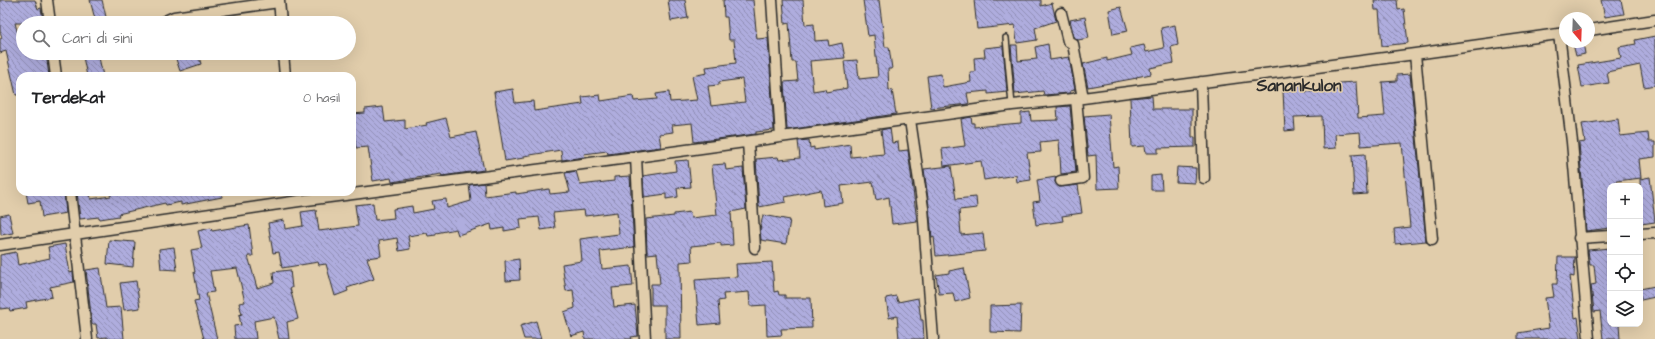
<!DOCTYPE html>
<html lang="id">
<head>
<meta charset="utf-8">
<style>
  body { margin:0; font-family:"Architects Daughter",sans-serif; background:#f2f2f2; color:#202124 }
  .controls { position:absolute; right:12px; bottom:12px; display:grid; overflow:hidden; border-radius:8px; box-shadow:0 4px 16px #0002 }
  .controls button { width:36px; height:36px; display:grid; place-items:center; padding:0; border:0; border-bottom:1px solid #e0e0e0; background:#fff; color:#202124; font:20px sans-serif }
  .compass { position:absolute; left:1559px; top:12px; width:36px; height:36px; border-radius:50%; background:#fff; box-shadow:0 4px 16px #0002; rotate:161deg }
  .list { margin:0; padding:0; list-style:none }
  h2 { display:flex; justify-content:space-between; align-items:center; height:52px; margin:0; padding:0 16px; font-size:17px }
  h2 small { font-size:13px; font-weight:400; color:#757577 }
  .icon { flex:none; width:22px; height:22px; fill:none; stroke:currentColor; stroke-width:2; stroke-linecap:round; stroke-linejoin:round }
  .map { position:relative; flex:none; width:1655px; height:339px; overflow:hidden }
  .search { position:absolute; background:#fff; box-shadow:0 4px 16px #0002; left:16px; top:16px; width:340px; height:44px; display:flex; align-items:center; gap:10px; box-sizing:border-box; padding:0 14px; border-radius:22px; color:#757577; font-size:15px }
  .panel { position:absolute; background:#fff; box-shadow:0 4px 16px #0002; left:16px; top:72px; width:340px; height:124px; border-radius:12px }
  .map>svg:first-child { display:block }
</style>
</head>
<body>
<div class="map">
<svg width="1655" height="339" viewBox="0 0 1655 339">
  <defs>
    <pattern id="building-back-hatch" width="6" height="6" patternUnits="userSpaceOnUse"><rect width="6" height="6" fill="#afadde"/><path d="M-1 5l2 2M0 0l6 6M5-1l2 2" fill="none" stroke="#8f8db4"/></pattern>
  </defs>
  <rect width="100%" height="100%" fill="#e1cdab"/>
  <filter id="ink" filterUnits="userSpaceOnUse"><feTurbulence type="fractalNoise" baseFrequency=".025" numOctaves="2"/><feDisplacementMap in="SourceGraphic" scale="8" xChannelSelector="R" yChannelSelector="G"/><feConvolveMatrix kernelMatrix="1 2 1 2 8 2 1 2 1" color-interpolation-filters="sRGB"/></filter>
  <g filter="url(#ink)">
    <!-- building -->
    <path fill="url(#building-back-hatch)" stroke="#2b2b2b" fill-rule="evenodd" d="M0,0h35l3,9 3,-1 2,12 -13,3h-15l8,30h23l3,23h-29v19h-4l-10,-44 -6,2v-14l2,-1 -2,-7z
      M90,0h12l5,21 -11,2z
      M668,0h17l3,18 -17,3z
      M723,0h30l4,39 11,-1 6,92 -18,2v2l-62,8 -2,-19 -20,2 1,7 -14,2 2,13 -53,7 -1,-3 -23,3 1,3 -23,3 -1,-10 -37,6v2l-19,3 -11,-69 19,-3 2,14 18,-2 1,10 49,-7 -1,-7 18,-2 1,6 32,-5 1,5 23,-2 -1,-5 13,-2 1,10 27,-2 -5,-24 15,-3 -1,-6 30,-4 -2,-23h-5l-2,-23h-3zM742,79l3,23 -34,4 -3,-20 11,-1v-3z
      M783,0h20l2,25 9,-1 1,17 13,-1 1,6 13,-3 3,15 -35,3 3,30 12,-2 1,3 21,-4 -3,-27 13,-1 2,19 19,-2 -4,-42 -6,1 -5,-36h16l6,47h4l3,22h-4l1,22 3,-1 4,24 -109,16 -3,-48 14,-1 -2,-19h-4l-3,-39 -4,1z
      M974,0h67v6l11,-3 4,18 -21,7 2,12 -20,3 -2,-18 -38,4z
      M1374,0h23l1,10 6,-1 4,34 -26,3 -3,-36h-4z
      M1601,0h20l3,14 -19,3z
      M1121,7l7,24 -15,3 -4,-24z
      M1085,17l4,21 -11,2 -4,-3 -4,-17z
      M1175,25l3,20 -7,2 3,16 -24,5 1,6 -15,3 1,1 -49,9 -5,-23 24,-6v3l25,-6 -2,-7 14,-3 2,7 18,-4 -3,-20z
      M1655,36v49l-11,2 -4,-22 -33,7 2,11 -27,4 -4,-22 43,-7 -2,-11 17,-3 -1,-4z
      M1583,42l2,12 -9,2 -3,-12z
      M1048,44l2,16 19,-3 6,33 -5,1v2l-26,2 -1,-4 -28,3 -4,-49h6l1,16 19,-2 -2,-12z
      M1003,46l4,46 -19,2v-3l-21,2 2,11 -38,4 -4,-32 14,-2 2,13 28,-5 -1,-10h5l-1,-14 11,-1 -1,-9z
      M98,53l5,23h-16l-4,-19z
      M174,53h24l3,11 -21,7z
      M1410,74l16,167 -31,3 -1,-15 16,-2 -8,-84 -41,3 -1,-14 -25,2 1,14 -13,1 -1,-33 -28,1 1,13 -10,1 -2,-40 11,-1 -1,-8 12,-1 1,11 34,-2 -1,-7 17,-1 2,36 27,-2 -3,-34 15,-1v-6z
      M1152,96l1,13h39v28h3v10l-37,1v5h-12l-1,-7 -13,1 -2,-49z
      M1070,106l6,66 -15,2 -2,-34 -19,2 1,10 -14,1 4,27 -14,2 -1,-7 -32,5 -3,-19 -37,5 -2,-17 23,-3 -4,-27 10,-2 1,6h2v4l47,-4v-10l9,-1 1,9 27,-1 -1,-13z
      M383,107l2,15 20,-2v9l22,-4 -1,-2 20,-5 5,19 25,-5 8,38 -42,6 -1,-2 -49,8 -1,-4 -18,3 -5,-34 -12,1 -4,-34 13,-1v-4z
      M1109,114l4,53 5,-1 1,22 -22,1 -1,-34 -8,1 -4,-40z
      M1618,119l2,17 28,-3 1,9h6v15l-16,2 2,19 -25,3v5h-6v42l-24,3 -7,-88 6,-1 -3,-18z
      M890,128l2,15 6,-1 1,9 9,-1 9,71 -25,3 -3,-27 -13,3 -3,-18 -32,4 2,17 -20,3 -2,-16 -36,7 1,5 -27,5 -3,-48 22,-2 1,3 21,-2 -2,-17 11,-1 1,8 4,-1v3l36,-6 1,13 33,-3 -3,-24z
      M1365,154l2,40 -13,1 -2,-40z
      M688,160l3,27 -14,1 1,9 -12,2v-5l-22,3 -1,-21 33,-5 -1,-10z
      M725,164l1,6 17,-2 3,41 -15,3 2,33 -12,1v-3l-30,3 1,15 -12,1 1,77h-16v-34h-14v-21h9l-3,-31 -10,1 -1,-35 28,-3v-2l16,-2 1,6 26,-3 -5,-50z
      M951,166l5,33 20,-2 1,11 -18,2 2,25 22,-2 2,18 -49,5 -2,-19 -2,1 -3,-31 -5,-38z
      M1177,167l19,1 -1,15 -19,-1z
      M576,171l4,14 34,-4v-4l16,-1 4,71 -34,4 2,18 29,-3 2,20 -21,2 2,19 21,-2 3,31 -7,1 1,2h-47l-1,-7 -13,4 -7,-24 11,-4 -2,-18 -7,1 -4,-27 20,-3 -2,-22 39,-5 -2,-22 -32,4 -1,-6 -31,3 2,15 -14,2 -2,-13 -19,2 1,9 -17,3v-3l-12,2 -1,-6 -33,11 -2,-6 -20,4v2l-8,1 -1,-3 -19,3 2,13 -11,2 -2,-13 -18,3 2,15 -14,2 7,21 -27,9 1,3 -13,5 -9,-32 -7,1 -1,-3 -36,6 -3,-16 -6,1 -5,-30 16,-3 1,9 18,-3 -2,-14 15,-2 3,21 39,-5 -3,-21 18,-2 2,17 19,-2 -1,-9 19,-3 1,7 21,-4 -2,-8 14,-2 1,9 24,-7 -2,-16 15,-2 1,13 31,-4v2l33,-5 1,5 20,-2 -5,-19z
      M1161,175l1,15h-11v-14z
      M1056,177l-1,5 4,5 19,-2 4,28 -20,3 1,5 -27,4 -3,-23 7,-1 -3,-21z
      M1650,177l5,45 -14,2 -1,-45z
      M26,192h38l2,21 -24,4 -2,-16 -12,2z
      M77,192l13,1 1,6 20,-3 -1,-4h112v5l-41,8v-3l-15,3 -1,-2 -47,11 1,2 -19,3 -1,-2 -19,2z
      M9,214l4,19 -12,2 -1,-19z
      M763,215l27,5 -4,24 -25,-4 -1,-11z
      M249,225l4,31h-5l9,32 17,-5 -1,-11 17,-2 2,18h-2l8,31 -11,3 2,17h-10l-5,-22 -20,4 2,18h-21l-1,-13 7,-1 -2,-10 3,-1 -3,-11 6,-1 -8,-34 -27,3 4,21 -8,1 11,46h-13l-10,-38 5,-1 -5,-28h1l-4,-22 11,-2 -4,-17 13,-3 1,3z
      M109,240l26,2 -2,25 -26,-3z
      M65,244l5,29 3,-1 1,10 -24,5 2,10 -26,5 1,6 -17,3 -1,-3 -9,1v-54l16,-3 2,13 32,-7 -2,-11z
      M174,247l3,23 -16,-1 -2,-20z
      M1610,248v15h-3l3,24v37h9l1,15h-17l-3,-28 -6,1 -3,-27 5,-1 -2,-19h-4l-2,-15z
      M1558,257h17l-1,20 -4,-1 5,42 3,-1 3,22h-63v-6l31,-5 -4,-30 9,-1 -2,-13h5z
      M519,259l1,21 -14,1 -1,-20z
      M772,262l2,30 4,-1 1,4h6v3h26l1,30 -31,1 1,6 -15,1 -1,-31 -16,1 -1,-14 -26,2 1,6 -6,1 2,22 -21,2 -4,-45 42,-3 -1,-13z
      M100,268l6,40 15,-1 3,32h-17v-2l-9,1 -2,-14h-4l-6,-54z
      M964,268l6,30 -15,4 -2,-9 -14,1 -3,-19 13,-2v-2z
      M136,281l4,27 -16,2 -4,-27z
      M1655,286v11l-14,3 -1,-11z
      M896,296l2,6 20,-4 3,22h2l1,19h-25l-2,-23 -8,2 -3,-20z
      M1021,305l-1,28 -30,-1v-26z
      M536,321l5,18h-17l-4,-13z"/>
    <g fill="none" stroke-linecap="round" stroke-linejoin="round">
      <!-- service casing -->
      <g stroke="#2b2b2b" stroke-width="8">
        <path id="service" d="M1006,38l6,67"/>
      </g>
      <!-- minor casing -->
      <g stroke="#2b2b2b" stroke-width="13">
        <path id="minor" d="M47,0l3,23
          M279,0l2,23
          M772,0l9,137
          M1061,13l7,28 5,3 10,54
          M161,23l13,-6 105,-15
          M1589,30l66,-10
          M1559,34l13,108 17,197
          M53,53l3,23
          M283,53l2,23
          M1415,54l17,185
          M1201,82l3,96
          M910,120l13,88 10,131
          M748,142l7,106
          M636,157l9,182
          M1061,181l22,-3 -7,-80
          M70,192l17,147
          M1640,234l15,-1
          M1579,238l31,-2
          M0,245l299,-44 337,-44 376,-52 71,-7 332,-44 150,-21"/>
      </g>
      <!-- service -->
      <use href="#service" stroke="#e1cdab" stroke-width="5"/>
      <!-- minor -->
      <use href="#minor" stroke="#e1cdab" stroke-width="10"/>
    </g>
  </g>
  <g text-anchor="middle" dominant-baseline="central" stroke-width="3" stroke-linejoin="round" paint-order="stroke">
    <!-- quarter labels -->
    <g font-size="17" font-weight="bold" fill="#2b2b2b" stroke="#e1cdab">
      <text x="1299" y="86">Sanankulon</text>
    </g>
  </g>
</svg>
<div class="controls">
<button>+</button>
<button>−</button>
<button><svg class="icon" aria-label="locate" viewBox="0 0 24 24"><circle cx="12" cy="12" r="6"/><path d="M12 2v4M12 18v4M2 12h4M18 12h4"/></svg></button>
<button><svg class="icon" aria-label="layers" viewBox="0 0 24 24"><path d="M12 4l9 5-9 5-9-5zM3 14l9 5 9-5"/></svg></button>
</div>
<svg class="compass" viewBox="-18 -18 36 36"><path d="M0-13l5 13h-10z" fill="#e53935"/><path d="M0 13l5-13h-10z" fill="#757577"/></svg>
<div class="search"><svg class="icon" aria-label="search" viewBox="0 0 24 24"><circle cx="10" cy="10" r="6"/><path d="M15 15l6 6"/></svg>Cari di sini</div>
<section class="panel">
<h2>Terdekat<small>0 hasil</small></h2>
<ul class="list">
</ul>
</section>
</div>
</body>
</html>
